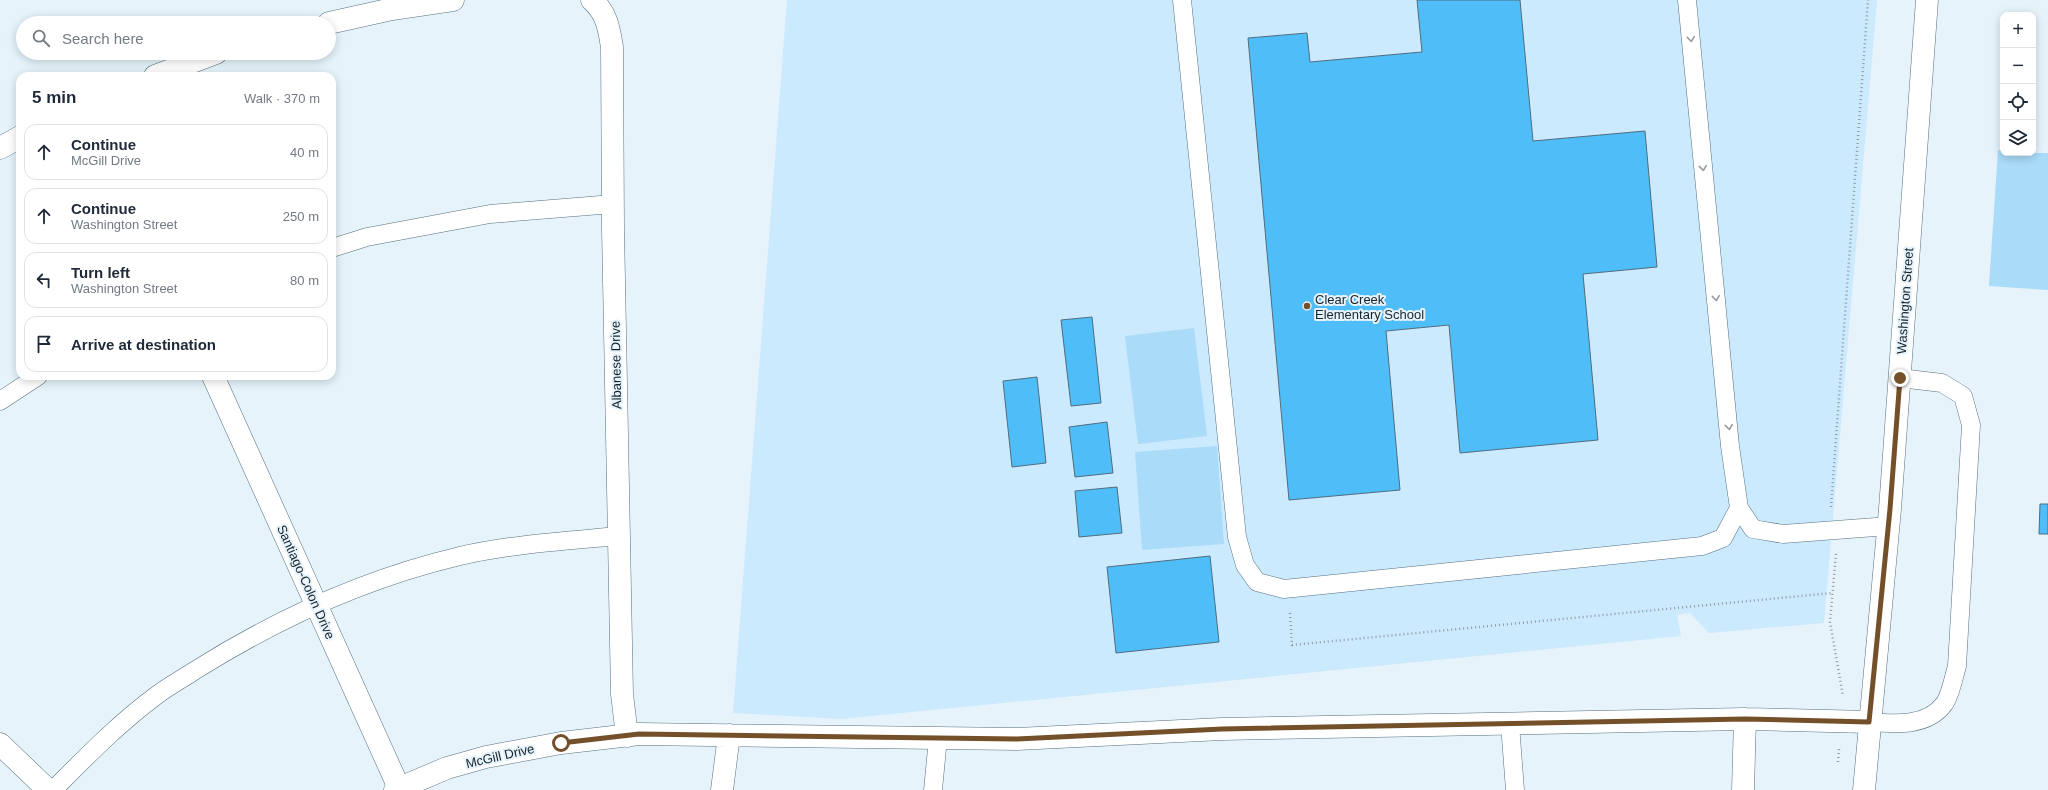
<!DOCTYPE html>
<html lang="en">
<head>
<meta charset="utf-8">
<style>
  body { margin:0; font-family:Arial,sans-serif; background:#f6f6f7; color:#1f2937 }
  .controls { position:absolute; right:12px; top:12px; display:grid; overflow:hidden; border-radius:8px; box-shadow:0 2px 10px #0003 }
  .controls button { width:36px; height:36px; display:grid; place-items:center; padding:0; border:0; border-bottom:1px solid #e0e1e3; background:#fff; color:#1f2937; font:20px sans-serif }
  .stop { position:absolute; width:12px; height:12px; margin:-9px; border:3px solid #74502a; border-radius:50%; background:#fff }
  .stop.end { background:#74502a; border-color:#fff; box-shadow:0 1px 4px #0008 }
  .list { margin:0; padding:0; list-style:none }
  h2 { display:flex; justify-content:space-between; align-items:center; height:52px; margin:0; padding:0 16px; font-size:17px }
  h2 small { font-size:13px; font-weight:400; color:#747a83 }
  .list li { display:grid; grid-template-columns:26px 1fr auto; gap:12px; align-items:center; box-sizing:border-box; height:56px; margin:0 8px 8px; padding:0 8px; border:1px solid #e0e1e3; border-radius:12px }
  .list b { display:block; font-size:15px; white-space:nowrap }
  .list p { margin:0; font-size:13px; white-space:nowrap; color:#747a83 }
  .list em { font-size:13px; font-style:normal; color:#747a83 }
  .icon { flex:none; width:22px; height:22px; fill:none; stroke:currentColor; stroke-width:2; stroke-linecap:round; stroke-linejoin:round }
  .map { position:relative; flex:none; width:2048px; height:790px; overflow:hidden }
  .search { position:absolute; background:#fff; box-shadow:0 2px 10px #0003; left:16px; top:16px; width:320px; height:44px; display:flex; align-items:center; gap:10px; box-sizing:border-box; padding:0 14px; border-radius:22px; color:#747a83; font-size:15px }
  .panel { position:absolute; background:#fff; box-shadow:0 2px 10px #0003; left:16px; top:72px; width:320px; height:308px; border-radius:12px }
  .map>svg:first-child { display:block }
</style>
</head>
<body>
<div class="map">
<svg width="2048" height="790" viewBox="0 0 2048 790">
  <rect width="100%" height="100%" fill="#e6f3fb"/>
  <!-- built -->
  <path fill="#cbeafe" d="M787,0h1090l-53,623 -115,10 -19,-20 -13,2 4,21 -840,83 -108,-6z"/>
  <!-- green -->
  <path fill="#aadbf8" d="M1998,150h5v3h45v137l-59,-4z
    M1194,328l13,108 -69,8 -13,-108z
    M1217,446l7,98 -82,6 -7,-98z"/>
  <!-- building -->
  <path fill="#4fbdf7" stroke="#506d7e" d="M1417,0h103l13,141 112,-10 12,136 -74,7 15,166 -138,13 -11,-128 -63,6 14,159 -111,10 -41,-462 59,-5 3,29 112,-10z
    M1092,317l9,86 -30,3 -10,-86z
    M1037,377l9,86 -34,4 -9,-86z
    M1107,422l6,51 -38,4 -6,-50z
    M1117,487l5,46 -43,4 -4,-46z
    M2040,504h8v30h-9z
    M1210,556l9,86 -103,11 -9,-86z"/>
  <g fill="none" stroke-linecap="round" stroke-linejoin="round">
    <!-- lane casing -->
    <g stroke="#537081" stroke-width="19">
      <path id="lane" d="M1182,0l55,537 8,28 12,17 27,7 418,-43 21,-8 16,-30
        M1687,0l43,446 9,62 14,21 30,5 106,-8
        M332,248l35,-11 123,-23 123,-10
        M0,401l38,-25
        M1869,722c26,2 58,5 75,-18 6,-7 10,-28 13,-38l14,-241 -8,-29 -21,-13 -42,-5
        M1510,724l5,66
        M53,790c33,-33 66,-67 104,-95 12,-9 25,-16 37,-24 81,-51 173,-93 266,-115 52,-12 106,-15 159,-20
        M933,790l5,-52"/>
    </g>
    <!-- street casing -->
    <g stroke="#537081" stroke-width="23">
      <path id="street" d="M592,0c15,13 17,29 20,47l1,181 9,466 5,42
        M329,23l63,-14 61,-9
        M155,76l61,-23
        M0,148l20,-11
        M213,376l186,412
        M0,744l48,46
        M395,790l52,-22 39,-11 75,-14 78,-9 378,5 205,-10 523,-10 124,3
        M722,790l7,-55
        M1743,790l2,-71"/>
    </g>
    <!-- secondary casing -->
    <g stroke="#537081" stroke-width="23">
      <path id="secondary" d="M1864,790l26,-281 37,-509"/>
    </g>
    <!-- path -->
    <path stroke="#909ca4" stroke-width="2.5" stroke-dasharray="1 3" stroke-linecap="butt" d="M1831,507l37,-507
      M1836,554l-6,68 13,74
      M1290,613l2,32 540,-52
      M1838,762l1,-13"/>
    <!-- lane -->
    <use href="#lane" stroke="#fff" stroke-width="18"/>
    <!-- street -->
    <use href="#street" stroke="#fff" stroke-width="22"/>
    <!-- secondary -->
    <use href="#secondary" stroke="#fff" stroke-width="22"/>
  </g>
  <!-- one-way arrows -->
  <defs><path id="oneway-chevron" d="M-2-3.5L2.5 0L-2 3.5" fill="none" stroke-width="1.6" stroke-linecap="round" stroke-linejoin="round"/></defs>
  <g stroke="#979ca0">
    <use href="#oneway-chevron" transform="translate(1691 39) rotate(84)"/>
    <use href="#oneway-chevron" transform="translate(1703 168) rotate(84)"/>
    <use href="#oneway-chevron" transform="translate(1716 298) rotate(84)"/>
    <use href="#oneway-chevron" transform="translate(1729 427) rotate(84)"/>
  </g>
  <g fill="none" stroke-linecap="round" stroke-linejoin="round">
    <!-- route -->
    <path stroke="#74502a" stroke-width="5" d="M561,743l78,-9 378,5 205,-10 523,-10 124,3 21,-213 10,-131"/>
  </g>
  <!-- markers -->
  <circle fill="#74502a" stroke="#e6f3fb" stroke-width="1.5" cx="1307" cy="306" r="4"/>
  <g text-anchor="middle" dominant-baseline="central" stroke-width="4" stroke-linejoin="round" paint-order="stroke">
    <!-- poi labels -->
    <g font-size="13" fill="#18242b" stroke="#e6f3fb" text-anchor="start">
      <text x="1315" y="299">Clear Creek<tspan x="1315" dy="15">Elementary School</tspan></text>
    </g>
    <!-- street labels -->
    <g font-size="13" fill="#18242b" stroke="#e6f3fb">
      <text transform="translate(1905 301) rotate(-86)">Washington Street</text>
      <text transform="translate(616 365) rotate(-91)">Albanese Drive</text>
      <text transform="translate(306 582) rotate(66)">Santiago-Colon Drive</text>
      <text transform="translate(500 756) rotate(-13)">McGill Drive</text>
    </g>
  </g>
</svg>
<div class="controls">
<button>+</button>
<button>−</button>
<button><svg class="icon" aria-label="locate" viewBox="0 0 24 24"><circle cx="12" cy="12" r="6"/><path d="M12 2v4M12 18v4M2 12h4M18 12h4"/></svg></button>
<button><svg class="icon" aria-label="layers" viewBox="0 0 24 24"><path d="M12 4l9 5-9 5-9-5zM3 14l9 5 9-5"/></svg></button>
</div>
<div class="stop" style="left:561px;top:743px"></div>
<div class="stop end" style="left:1900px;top:378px"></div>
<div class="search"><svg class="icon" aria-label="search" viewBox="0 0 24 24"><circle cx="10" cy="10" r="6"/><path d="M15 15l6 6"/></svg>Search here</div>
<section class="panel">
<h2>5 min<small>Walk · 370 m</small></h2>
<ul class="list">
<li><svg class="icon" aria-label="ahead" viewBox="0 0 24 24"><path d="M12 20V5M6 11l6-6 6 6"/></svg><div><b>Continue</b><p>McGill Drive</p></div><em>40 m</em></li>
<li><svg class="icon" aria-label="ahead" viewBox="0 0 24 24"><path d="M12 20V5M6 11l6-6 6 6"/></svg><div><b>Continue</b><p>Washington Street</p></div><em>250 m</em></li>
<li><svg class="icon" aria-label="left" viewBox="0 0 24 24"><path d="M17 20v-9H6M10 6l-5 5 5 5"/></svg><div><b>Turn left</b><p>Washington Street</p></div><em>80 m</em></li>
<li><svg class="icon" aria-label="arrive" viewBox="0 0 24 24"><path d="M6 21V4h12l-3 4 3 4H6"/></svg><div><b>Arrive at destination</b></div></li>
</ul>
</section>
</div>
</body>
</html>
